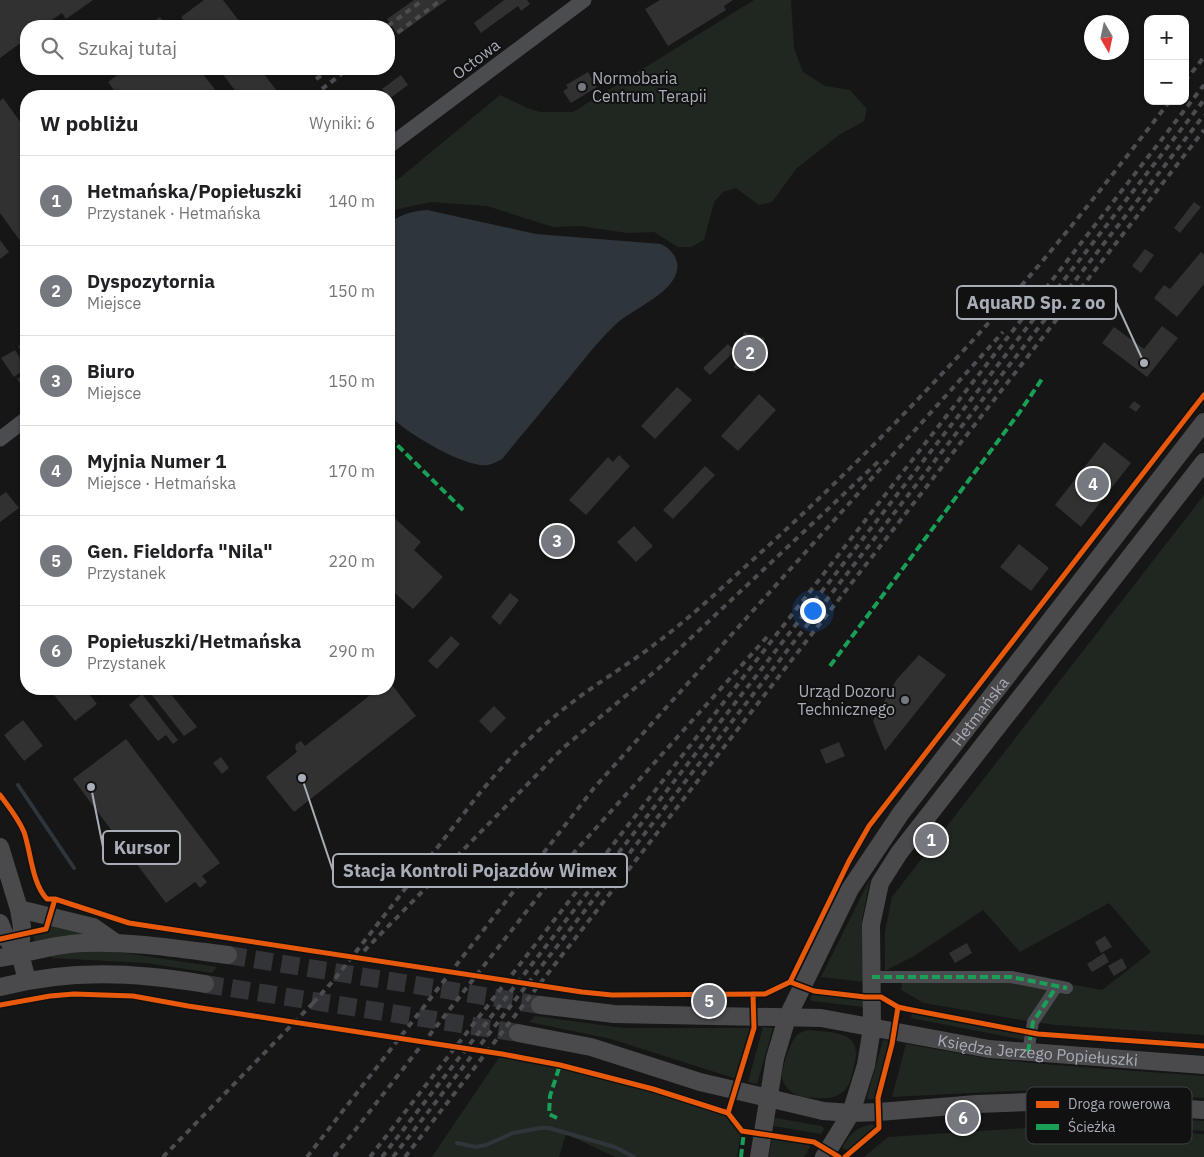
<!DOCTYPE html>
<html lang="pl">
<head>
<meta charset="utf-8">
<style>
  body { margin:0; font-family:"IBM Plex Sans",sans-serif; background:#f6f6f6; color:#202124 }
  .controls { position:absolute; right:15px; top:15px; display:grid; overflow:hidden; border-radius:10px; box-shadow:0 1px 4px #0004 }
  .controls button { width:45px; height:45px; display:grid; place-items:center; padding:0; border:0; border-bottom:1px solid #e0e0e0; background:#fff; color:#202124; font:25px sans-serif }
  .compass { position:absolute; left:1084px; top:15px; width:45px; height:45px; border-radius:50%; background:#fff; box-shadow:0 1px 4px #0004; rotate:171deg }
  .you { position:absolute; left:812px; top:610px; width:18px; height:18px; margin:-12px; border:4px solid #fff; border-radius:50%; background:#1a73e8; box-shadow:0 0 0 8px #1a73e833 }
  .badge { display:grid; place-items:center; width:32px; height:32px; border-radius:50%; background:#75787f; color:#fff; font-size:16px; font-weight:700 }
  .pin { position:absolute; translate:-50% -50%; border:2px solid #fff; box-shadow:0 1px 5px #0006 }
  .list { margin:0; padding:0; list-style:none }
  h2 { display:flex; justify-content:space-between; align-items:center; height:65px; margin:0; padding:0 20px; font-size:21px }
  h2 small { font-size:16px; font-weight:400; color:#757577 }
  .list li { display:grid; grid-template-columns:32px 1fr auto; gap:15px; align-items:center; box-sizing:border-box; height:90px; padding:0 20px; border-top:1px solid #e0e0e0 }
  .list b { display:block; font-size:19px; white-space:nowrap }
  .list p { margin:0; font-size:16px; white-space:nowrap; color:#757577 }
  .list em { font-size:16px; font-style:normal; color:#757577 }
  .icon { flex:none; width:28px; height:28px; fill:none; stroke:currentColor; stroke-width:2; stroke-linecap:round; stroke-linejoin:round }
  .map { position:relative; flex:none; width:1204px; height:1157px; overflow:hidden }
  .search { position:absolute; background:#fff; box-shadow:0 1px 4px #0004; left:20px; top:20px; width:375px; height:55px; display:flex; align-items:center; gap:12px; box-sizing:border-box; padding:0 18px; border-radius:20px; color:#757577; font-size:19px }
  .panel { position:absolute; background:#fff; box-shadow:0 1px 4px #0004; left:20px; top:90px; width:375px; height:605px; border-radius:20px }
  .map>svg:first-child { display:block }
</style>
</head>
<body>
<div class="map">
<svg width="1204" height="1157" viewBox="0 0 1204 1157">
  <rect width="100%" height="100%" fill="#161617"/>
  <!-- green -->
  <path fill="#202721" d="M754,0h37l3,48 9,24 22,14 25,4 17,19 -3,12 -25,14 -43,34 -24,33 -13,3 -23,-17 -13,4 -9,10 -10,38 -13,7h-13l-24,-15 -27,1 -47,-7 -27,1 -66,-21 -56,-4 -42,9v-27l12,-7 99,-82 27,13 13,4h33z
    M1204,495v540l-148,-10 -29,-4 -103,-18 -23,-13 3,-19 106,2 92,17 49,-38 -42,-49 -89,49 -37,-42 -69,46 -29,15v-39l7,-35z
    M870,879l-8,41 3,62 -44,-5z
    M51,924l42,9 -58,9 -2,-7 15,-3z
    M77,951h35l105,16 -5,6 -66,-10 -94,-5 -2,-3z
    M812,994l53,6 -1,7 -52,-6 -2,-2z
    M912,1014l115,21 -3,5 -113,-22z
    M535,1016l88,12h128l-14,51 -126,-40 -82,-17z
    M763,1027l10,1 -16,56 -9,-2z
    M808,1030c26,3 56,0 46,36 -2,9 -4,19 -10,25 -8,7 -15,7 -25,7 -8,0 -20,-1 -26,-5 -5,-3 -10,-10 -11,-16 0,-10 9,-37 16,-43 3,-2 7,-3 10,-4z
    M883,1040l6,1 -14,58h-7l-1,-2z
    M906,1044l84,15 65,6 149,11v22l-140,-8 -55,1 -117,6z
    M500,1056l60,11 95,25 73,23 13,17 -4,25h-122l-49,-23 -7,23h-127z
    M1063,1113h22l119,8v10l-147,-12z
    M776,1118l46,8 2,3 -3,5 -48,-8 1,-6z
    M872,1124l3,3 -27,23 -6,-2c10,-16 12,-19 30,-24z
    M1058,1126l146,8v23h-340l24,-20z
    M772,1139l39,6 -7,12h-35z"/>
  <!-- water -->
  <path fill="#2e353b" d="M427,210l109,24 125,10c11,5 20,17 15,30 -8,22 -44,35 -61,51 -17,16 -32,36 -47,54 -22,27 -44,53 -66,80 -4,2 -9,5 -14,6 -21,3 -68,-25 -85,-38 -6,-4 -10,-9 -14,-14v-190c13,-9 23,-12 38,-13z"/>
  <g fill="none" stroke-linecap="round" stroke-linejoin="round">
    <!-- stream -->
    <path stroke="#2e353b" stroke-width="4" d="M18,785l56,83
      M457,1143l19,4 10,-2 27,-12 27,-5h9l66,19 19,10"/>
  </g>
  <!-- building -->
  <path fill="#313132" d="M0,0h93l-27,19 -4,-6 -19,13h-17v13l-26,19z
    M204,0h19l20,26h-56l-6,-9z
    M414,0h33l-49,35 -11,-16z
    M504,0h23l3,4 -9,7 -3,-5 -37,27 -7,-10z
    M660,0h73l-9,6 2,4 -58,36 -23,-37z
    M160,17l7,9h-20z
    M125,69h74l21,27h-102l-10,-14z
    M219,69h41l21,27h-42z
    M588,72l9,15 -26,16 -8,-12 5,-3 -2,-3z
    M401,75l7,10 -19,14v-3l-7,-7z
    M3,98l23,32v119l-26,-36v-112z
    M1194,202l7,5 -21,26 -6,-5z
    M0,240l9,12 -9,7z
    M1145,249l9,6 -13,18 -9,-7z
    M1201,252l3,3v29l-27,33 -23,-19 10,-13 6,4z
    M1162,326l16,12 -31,39 -45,-34 12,-16 30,22z
    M744,332l21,6 -10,35 -21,-5z
    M26,341v19l-8,-14z
    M728,344l7,7 -25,24 -7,-7z
    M15,350l11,18 -12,9 -13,-19z
    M26,373v12l-3,2 -6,-8z
    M677,387l15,13 -37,39 -14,-13z
    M759,394l17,16 -38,41 -17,-15z
    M1134,401l7,5 -5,6 -7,-5z
    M1104,442l27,21 -50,64 -26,-22z
    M619,455l11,11 -44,49 -17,-15 39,-43 5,5z
    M705,466l10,9 -42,44 -10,-9z
    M6,492l13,16 -19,14v-26z
    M391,511v4l30,27 -7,8 29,27 -30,32 -24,-21v-12l1,-1 -1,-2v-61z
    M556,525l17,12 -15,20 -17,-13z
    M634,526l19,20 -17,16 -19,-20z
    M1019,544l30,24 -18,23 -31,-24z
    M510,593l9,7 -19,25 -9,-8z
    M451,636l9,8 -23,25 -9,-8z
    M919,655l27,20 -61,76 -12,-30 24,-42z
    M389,681l27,35 -122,96 -28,-35 31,-25 -2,-4 1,-4 5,-3 4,5 73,-57h11z
    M49,689h36l12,15 -22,17z
    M147,689h20l30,38 -13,9z
    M142,694l36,46 -5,4 -7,-9 -8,6 -29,-36z
    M494,706l12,12 -15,15 -12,-12z
    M23,720l20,26 -19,15 -20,-26z
    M126,739l94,124 -18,13 5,6 -7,6 -5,-6 -29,21 -93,-124z
    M839,742l6,14 -19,8 -6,-14z
    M221,757l8,11 -7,6 -9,-11z
    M1105,936l7,11 -11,6 -6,-11z
    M967,943l5,10 -17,10 -6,-10z
    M1104,953l5,9 -17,10 -5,-8z
    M1122,958l5,10 -13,8 -6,-10z"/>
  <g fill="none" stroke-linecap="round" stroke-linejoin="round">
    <!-- secondary-tunnel -->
    <path stroke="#333437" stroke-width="18" stroke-dasharray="18 9" stroke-linecap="butt" d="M228,955l312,50
      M205,984l313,49"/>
    <!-- minor -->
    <path stroke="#4b4c4f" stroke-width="12" d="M872,977h139l56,11
      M1028,1052l5,-30 24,-36"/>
    <!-- tertiary -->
    <path stroke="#4b4c4f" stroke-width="15" d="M389,146l195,-146
      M0,439l26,-20"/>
    <!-- secondary -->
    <g stroke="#4a4a4d" stroke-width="18">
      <path d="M0,847l19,62 3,18 -2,27 7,26"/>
      <path d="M19,909l74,18 23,16"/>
      <path d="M0,923l6,15 14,16"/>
      <path d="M0,958c27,-5 55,-14 83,-15 48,-2 97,6 145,12"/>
      <path d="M0,987c70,-18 134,-15 205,-3"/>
      <path id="s1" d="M540,1005l74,9 207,4 168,31 215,16"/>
      <path d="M518,1033l73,14 109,35 123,29 28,2 28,-1 98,-8 81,-3 146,9"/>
      <path id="s2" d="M759,1157l16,-99 12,-40 63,-129 51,-76 303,-391"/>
      <path d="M824,1157l27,-44 15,-48 6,-37 -1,-103 9,-42 19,-30 305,-391"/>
    </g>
    <!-- rail -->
    <path stroke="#4c4d50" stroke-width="4" stroke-dasharray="6 5" stroke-linecap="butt" d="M388,26l35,-26
      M389,39l52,-39
      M316,79l14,-10
      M1185,81l19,-24
      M322,89l26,-20
      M364,951l199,-203 96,-80 221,-208
      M313,1003l21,-23 145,-186c28,-34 60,-67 95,-93 26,-20 55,-37 81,-57 39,-29 75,-64 112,-97 92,-84 179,-174 261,-269 49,-57 95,-117 142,-177
      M163,1157l154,-158
      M307,1157l287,-369 409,-456
      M334,1157l228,-291 205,-229
      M370,1157l834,-1072
      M382,1157l822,-1057
      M393,1157l811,-1042
      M405,1157l799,-1027"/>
    <!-- quiet -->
    <path stroke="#1a9f57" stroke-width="4" stroke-dasharray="8 4" stroke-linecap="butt" d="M389,437l75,74
      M830,666l189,-253 23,-34
      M872,977h139l56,11
      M1028,1052l5,-30 24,-36
      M557,1118l-8,-4 1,-18 10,-31
      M741,1157l3,-26"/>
    <!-- cycleway casing -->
    <g stroke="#111112" stroke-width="8">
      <path id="cycleway" d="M0,795c9,12 18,23 24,37 7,20 8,52 23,67h8l74,24 453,69 30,3 153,-1 25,-12 24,9 51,6h16l17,10 9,2 131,25 166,12
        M0,939l46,-10 9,-30
        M790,982l59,-121 20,-35 335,-431
        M0,1005l50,-9 24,-2 59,2 55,10 314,48 58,11 93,24 75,24 14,18 72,11 25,15
        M728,1113l26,-85 -1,-34
        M845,1157l34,-29 -1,-30 14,-54 6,-37"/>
    </g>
    <!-- cycleway -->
    <use href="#cycleway" stroke="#e8590c" stroke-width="5"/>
  </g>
  <!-- markers -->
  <g fill="#75787f" stroke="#111112" stroke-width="2">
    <circle cx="582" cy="87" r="5"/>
    <circle cx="905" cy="700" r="5"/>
  </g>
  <g text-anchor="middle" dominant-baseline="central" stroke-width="4" stroke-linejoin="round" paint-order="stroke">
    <!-- street labels -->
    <g font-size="16" fill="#a8adb7" stroke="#111112">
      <text transform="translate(476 59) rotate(-37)">Octowa</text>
      <text stroke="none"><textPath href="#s2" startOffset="506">Hetmańska</textPath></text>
      <text stroke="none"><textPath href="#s1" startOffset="501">Księdza Jerzego Popiełuszki</textPath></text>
    </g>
    <!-- poi labels -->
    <g font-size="16" fill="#a8adb7" stroke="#111112" text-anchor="start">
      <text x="592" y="78">Normobaria<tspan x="592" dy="18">Centrum Terapii</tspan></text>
      <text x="895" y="691" text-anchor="end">Urząd Dozoru<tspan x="895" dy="18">Technicznego</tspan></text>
    </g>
  </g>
  <!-- legend -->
  <rect x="1026" y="1087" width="166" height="57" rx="8" fill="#111112" stroke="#3e4044" stroke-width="1"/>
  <rect x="1036" y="1101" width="23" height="7" fill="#e8590c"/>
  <rect x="1036" y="1124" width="23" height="6" fill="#1a9f57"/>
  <g font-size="14" fill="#a8adb7">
    <text x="1068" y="1109">Droga rowerowa</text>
    <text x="1068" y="1132">Ścieżka</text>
  </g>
  <!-- callouts -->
  <path fill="none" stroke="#a8adb7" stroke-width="2" d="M1144 363L1116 302M91 787L103 847M302 778L333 871"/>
  <g fill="#a8adb7" stroke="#111112" stroke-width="2">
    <circle cx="1144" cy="363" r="5"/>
    <circle cx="91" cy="787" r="5"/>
    <circle cx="302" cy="778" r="5"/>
  </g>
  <g fill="#111112" stroke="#a8adb7" stroke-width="2">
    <rect x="957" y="286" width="159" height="33" rx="5"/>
    <rect x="103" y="831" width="77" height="33" rx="5"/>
    <rect x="333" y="854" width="294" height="33" rx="5"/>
  </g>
  <g font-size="18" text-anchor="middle" font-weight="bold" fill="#a8adb7">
    <text x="1036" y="309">AquaRD Sp. z oo</text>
    <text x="142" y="854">Kursor</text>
    <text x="480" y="877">Stacja Kontroli Pojazdów Wimex</text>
  </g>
</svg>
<div class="controls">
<button>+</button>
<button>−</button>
</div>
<svg class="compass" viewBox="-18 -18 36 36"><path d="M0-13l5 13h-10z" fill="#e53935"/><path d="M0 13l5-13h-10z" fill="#757577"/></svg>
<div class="you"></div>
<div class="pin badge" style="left:931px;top:840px">1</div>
<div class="pin badge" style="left:750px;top:353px">2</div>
<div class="pin badge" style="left:557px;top:541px">3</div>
<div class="pin badge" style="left:1093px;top:484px">4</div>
<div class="pin badge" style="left:709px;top:1001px">5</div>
<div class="pin badge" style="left:963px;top:1118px">6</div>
<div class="search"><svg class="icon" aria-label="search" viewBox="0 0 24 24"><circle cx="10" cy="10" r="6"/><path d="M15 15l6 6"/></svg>Szukaj tutaj</div>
<section class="panel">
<h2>W pobliżu<small>Wyniki: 6</small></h2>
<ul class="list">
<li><span class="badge">1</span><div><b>Hetmańska/Popiełuszki</b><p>Przystanek · Hetmańska</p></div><em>140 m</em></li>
<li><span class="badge">2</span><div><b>Dyspozytornia</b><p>Miejsce</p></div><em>150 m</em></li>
<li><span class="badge">3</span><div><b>Biuro</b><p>Miejsce</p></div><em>150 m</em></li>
<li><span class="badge">4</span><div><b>Myjnia Numer 1</b><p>Miejsce · Hetmańska</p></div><em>170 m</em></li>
<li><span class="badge">5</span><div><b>Gen. Fieldorfa &quot;Nila&quot;</b><p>Przystanek</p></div><em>220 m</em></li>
<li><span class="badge">6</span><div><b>Popiełuszki/Hetmańska</b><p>Przystanek</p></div><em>290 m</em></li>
</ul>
</section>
</div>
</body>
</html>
